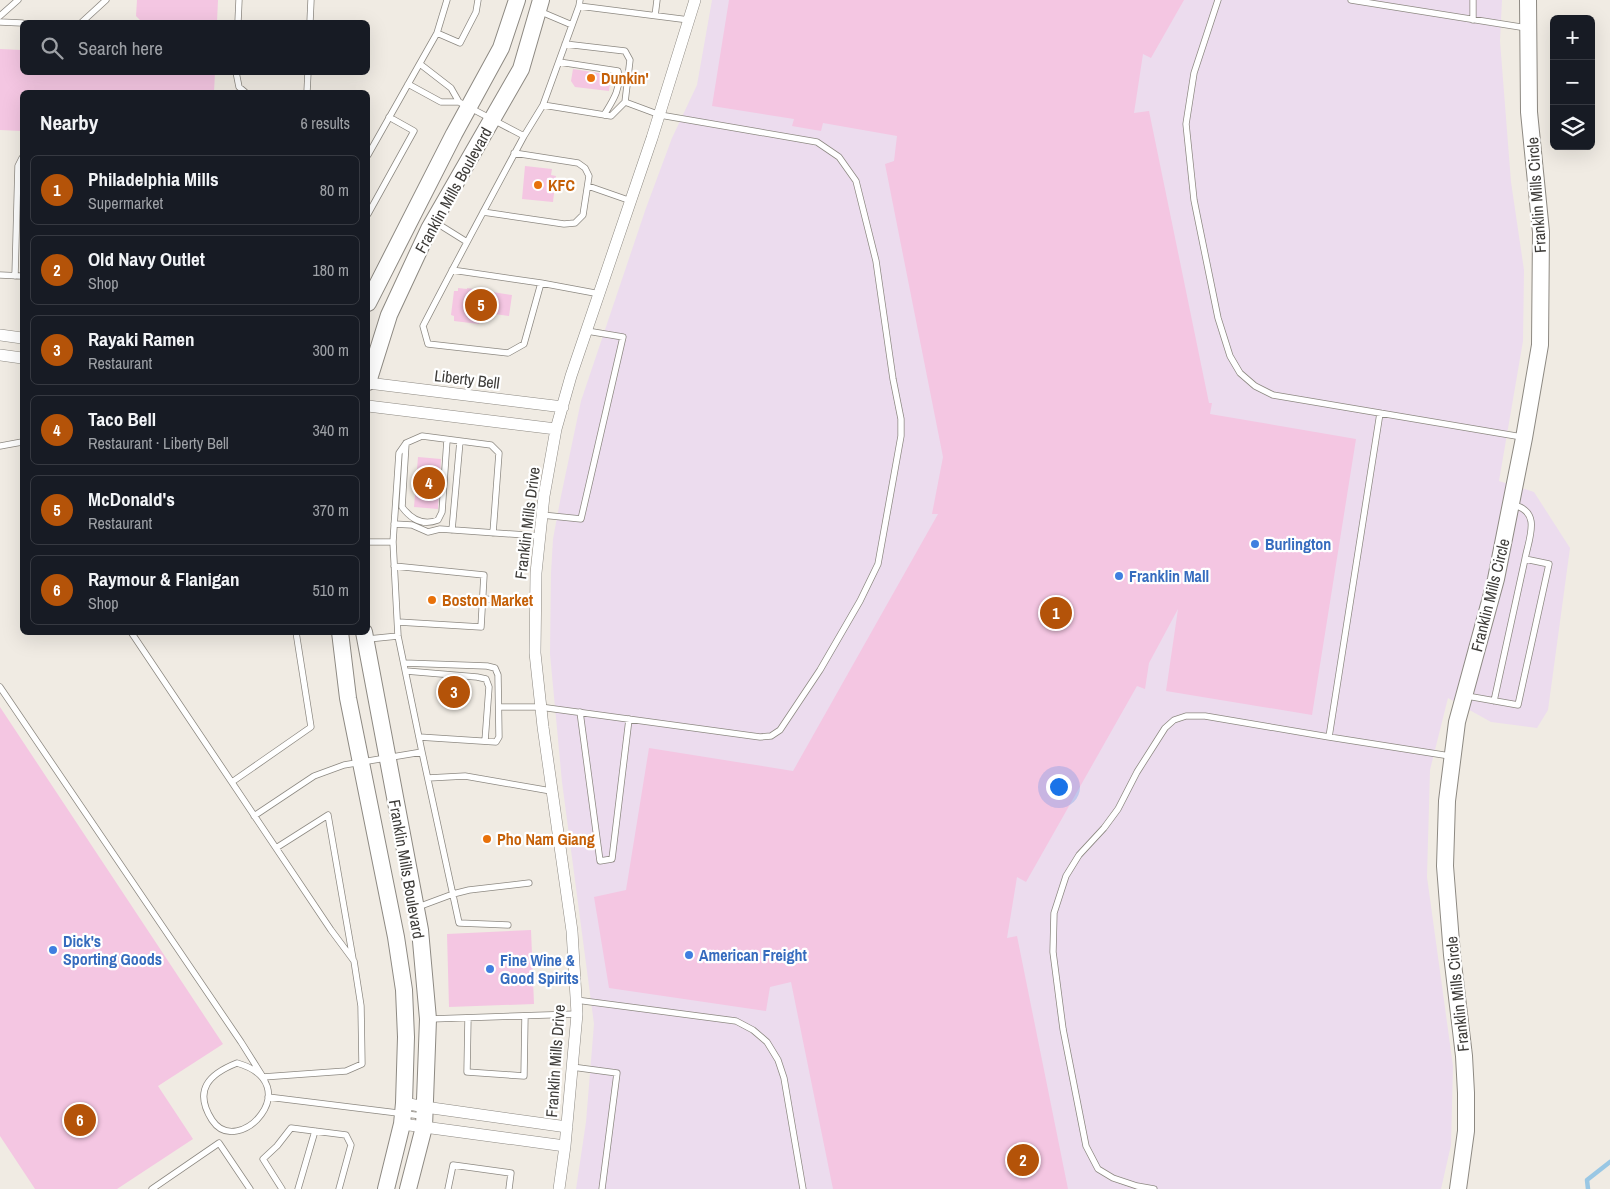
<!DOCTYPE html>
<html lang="en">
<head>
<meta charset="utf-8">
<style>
  body { margin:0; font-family:"Archivo Narrow",sans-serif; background:#20242c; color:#f1f3f6 }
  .controls { position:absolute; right:15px; top:15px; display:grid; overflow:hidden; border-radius:8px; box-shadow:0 5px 20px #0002 }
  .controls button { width:45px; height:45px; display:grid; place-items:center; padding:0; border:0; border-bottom:1px solid #363941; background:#171b24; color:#f1f3f6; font:25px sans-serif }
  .you { position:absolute; left:1058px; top:786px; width:18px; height:18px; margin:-12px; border:4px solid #fff; border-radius:50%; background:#1a73e8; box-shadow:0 0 0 8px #1a73e833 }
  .badge { display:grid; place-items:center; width:32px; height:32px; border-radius:50%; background:#b45309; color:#fff; font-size:16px; font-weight:700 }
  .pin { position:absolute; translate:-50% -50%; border:2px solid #fff; box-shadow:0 1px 5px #0006 }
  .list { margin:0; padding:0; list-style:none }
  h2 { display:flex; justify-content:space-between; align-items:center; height:65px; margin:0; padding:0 20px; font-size:21px }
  h2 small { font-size:16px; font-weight:400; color:#9ea1a6 }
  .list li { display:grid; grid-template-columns:32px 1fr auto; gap:15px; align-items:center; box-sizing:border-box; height:70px; margin:0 10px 10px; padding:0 10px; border:1px solid #363941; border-radius:8px }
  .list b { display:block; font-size:19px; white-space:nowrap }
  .list p { margin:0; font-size:16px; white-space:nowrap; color:#9ea1a6 }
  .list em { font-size:16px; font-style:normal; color:#9ea1a6 }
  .icon { flex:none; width:28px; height:28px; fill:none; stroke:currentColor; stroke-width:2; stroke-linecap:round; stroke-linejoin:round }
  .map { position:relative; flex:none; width:1610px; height:1189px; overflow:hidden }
  .search { position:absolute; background:#171b24; box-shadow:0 5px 20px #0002; left:20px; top:20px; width:350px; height:55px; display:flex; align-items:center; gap:12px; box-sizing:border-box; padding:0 18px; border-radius:8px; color:#9ea1a6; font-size:19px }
  .panel { position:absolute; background:#171b24; box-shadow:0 5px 20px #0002; left:20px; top:90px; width:350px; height:545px; border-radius:8px }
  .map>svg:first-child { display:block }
</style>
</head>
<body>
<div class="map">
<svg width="1610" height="1189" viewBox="0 0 1610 1189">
  <rect width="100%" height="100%" fill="#f0ebe3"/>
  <!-- commercial -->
  <path fill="#ecdcee" d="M712,0h790l-2,41 11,141 13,88 -1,71 -24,140 35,11 36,56 -22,162 -11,18 -46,-6 -43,-24 -18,72 -3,107 26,189 -2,79 -10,44h-865l10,-67 8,-98 -32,-242 -12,-128 1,-81 2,-34 8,-43 20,-95 65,-193 26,-70 25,-53z"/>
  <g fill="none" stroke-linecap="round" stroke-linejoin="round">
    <!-- stream -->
    <path stroke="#99c7e4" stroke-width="4.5" d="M1588,1189l-1,-9 23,-18"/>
  </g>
  <!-- building -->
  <path fill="#f4c6e2" d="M137,0h81l-1,22h-75l-6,-6z
    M729,0h455l-33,58 -8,-4 -9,59 15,-2 60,292h3l-2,11 146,25 -44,276 -146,-24 12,-82 -29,54 -4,26 -8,-3 -111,196 -9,-5 -10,61 10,-2 51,253h-235l-42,-207 -21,5 -4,24 -157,-23 -15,-91 32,-7 23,-142 144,23 145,-257h-6l11,-57 -58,-293 9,-3 3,-25 -74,-13 -2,8 -29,-5 2,-7 -82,-13z
    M0,49l22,1v22h92l20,2 2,-2h79l-1,20h-192v39l-22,-1z
    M573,69l38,6 -2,16 -34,-4 -4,-6z
    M525,166l27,3 -1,6 5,1 -3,26 -31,-3z
    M458,288l9,1v-1l45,7 -3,21 -29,-4 -1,12 -25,-3v-5l-3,-1 3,-24h4z
    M418,457l23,2 -3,50 -24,-2z
    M0,707l223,337 -65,42 35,53 -76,50h-82l-35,-53z
    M531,930l3,74 -85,3 -2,-73z"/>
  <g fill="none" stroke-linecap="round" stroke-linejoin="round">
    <!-- lane casing -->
    <g stroke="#8d8982" stroke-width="7">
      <path id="lane" d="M1218,0l-24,73 -8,51 8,76 24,118 12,38 10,17 15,13 18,9 249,42
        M1351,0l176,28
        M1473,0v20
        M579,6l110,14
        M539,11l33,14
        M0,16l18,-16
        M655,16l2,-16
        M0,22l22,1
        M82,22l24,-22
        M238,22l1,-22
        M310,22l1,-22
        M437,33l23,10 16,-31 2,-12
        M565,44l60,7 5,9 -5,42 -14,14 -68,-11 36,-99 1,-6
        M559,62l59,9c4,17 -6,31 -14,44
        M420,64l31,24 8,14 65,34 19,-31
        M236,72l3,15 6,5
        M408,84l33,18h18
        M307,92l1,-20
        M368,155l69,-122 10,-33
        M588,186l43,15
        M483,212l81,12 11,-1 8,-8 6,-39 -4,-8 -7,-5 -64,-10
        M368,214l46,-83 -25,-14
        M435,222l32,20
        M452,270l89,13 -17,61 -16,9 -80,-9 -5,-18c33,-64 67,-127 101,-190
        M0,275l22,1
        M15,276l3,-110 4,-8
        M541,283l59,11
        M1380,413l-51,324 121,19
        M406,443l-4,64c9,12 21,19 36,13l4,-8 5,-72
        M0,446l22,-4
        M542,515l39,4 42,-182 -36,-6
        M394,524l18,1 16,7 12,-3 100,7
        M452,530l8,-89
        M368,542h25l6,-89 7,-10 16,-7 69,9 8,8 -6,80
        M394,566l90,9 -3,52 -83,-5
        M483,599l52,2
        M368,639l30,-3
        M404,663l83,3 8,2 3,7 1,62 -3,5 -77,-5
        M406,671l71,6 9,2 3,8 -4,54
        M0,687l241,355 22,35 83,-6 16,-7 -1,-58 -7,-45 -23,-31 -200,-298
        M1467,696l51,9 31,-141 -24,-5c4,-21 17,-48 -12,-54
        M1494,701l31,-142
        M499,707h41l220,30 11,-1 9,-6 40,-60 40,-69 18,-37 23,-128v-17l-8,-40 -17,-118 -20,-80 -17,-24 -22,-15 -157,-27 -35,-13
        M580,712l20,149 12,-2 17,-140
        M422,752l37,171 49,2
        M428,778l37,-2 86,15
        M232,782l79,-55 -15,-95
        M254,816l60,-40 30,-11 78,-13 -24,-116 -5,-94
        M276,848l52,-33 25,144
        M418,907l35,-13 16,-4 60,-7
        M576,1000l160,21 17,9 14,12 11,18 6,18 19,111
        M468,1018l-1,54 57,4 1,-60
        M430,1019l147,-5
        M237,1063c72,21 1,97 -25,57 -19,-30 -3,-46 25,-57z
        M572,1067l45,6 -15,116
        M268,1097l154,19
        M152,1189l67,-46 31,46
        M282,1189l-19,-30 14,-13 14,-18 55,7 5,10 -12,44
        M298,1189l17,-58
        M448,1189l5,-24 58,8 -2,16
        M1154,1189l-17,-3 -24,-8 -15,-9 -12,-23 -23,-117 -10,-77 1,-39 12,-37 13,-21 25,-27 14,-19 19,-37 28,-44 9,-8 12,-4h19l124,21"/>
    </g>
    <!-- street casing -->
    <g stroke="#8d8982" stroke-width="12">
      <path id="street" d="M0,335l22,3
        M0,355l22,3
        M368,383l195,24
        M368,406l188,23
        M404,1103l21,4 142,20
        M402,1124l163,22
        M559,1189l6,-43 12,-132 -5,-83 -29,-204 -8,-74 1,-80 8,-77 12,-67 15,-53 81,-238 43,-138"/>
    </g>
    <!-- secondary casing -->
    <g stroke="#8d8982" stroke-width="18">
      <path id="secondary" d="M368,303l86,-169 47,-86 16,-48
        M368,382l21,-67 40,-86 92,-160 20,-69
        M340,632l8,66 48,239 8,53 2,47 -2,66 -2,21 -16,65
        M364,632l56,298 8,89 -4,108 -16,62
        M1458,1189l8,-58v-38l-2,-37 -12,-101 -7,-89 2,-65 10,-79 39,-143 28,-141 16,-93 1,-113 -12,-120 -1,-112"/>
    </g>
    <!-- lane -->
    <use href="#lane" stroke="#fff" stroke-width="5.5"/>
    <!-- street -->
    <use href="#street" stroke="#fff" stroke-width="11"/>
    <!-- secondary -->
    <use href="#secondary" stroke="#fff" stroke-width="16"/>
  </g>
  <!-- markers -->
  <g fill="#e8710a" stroke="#fff" stroke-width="2">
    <circle cx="591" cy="78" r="5"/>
    <circle cx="538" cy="185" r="5"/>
    <circle cx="432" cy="600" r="5"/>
    <circle cx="487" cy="839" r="5"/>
  </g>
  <g fill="#3f7fe0" stroke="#fff" stroke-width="2">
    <circle cx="1255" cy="544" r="5"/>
    <circle cx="1119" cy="576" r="5"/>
    <circle cx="53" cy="950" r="5"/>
    <circle cx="689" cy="955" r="5"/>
    <circle cx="490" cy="969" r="5"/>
  </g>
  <g text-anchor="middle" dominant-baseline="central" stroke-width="4.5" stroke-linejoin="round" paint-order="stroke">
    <!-- food labels -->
    <g font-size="16" font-weight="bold" fill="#c56008" stroke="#fff" text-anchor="start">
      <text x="601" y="78">Dunkin'</text>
      <text x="548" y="185">KFC</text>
      <text x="442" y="600">Boston Market</text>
      <text x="497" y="839">Pho Nam Giang</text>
    </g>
    <!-- street labels -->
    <g font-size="16" fill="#3d3b38" stroke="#fff">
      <text transform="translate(453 190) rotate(-61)">Franklin Mills Boulevard</text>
      <text transform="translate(1536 195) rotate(-94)">Franklin Mills Circle</text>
      <text transform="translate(467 379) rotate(7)">Liberty Bell</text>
      <text transform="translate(527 523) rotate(-83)">Franklin Mills Drive</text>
      <text transform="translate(1490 595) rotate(-76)">Franklin Mills Circle</text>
      <text transform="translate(407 869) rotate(80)">Franklin Mills Boulevard</text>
      <text transform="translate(1457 994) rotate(-96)">Franklin Mills Circle</text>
      <text transform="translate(555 1061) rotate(-86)">Franklin Mills Drive</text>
    </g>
    <!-- shop labels -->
    <g font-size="16" font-weight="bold" fill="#366cbe" stroke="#fff" text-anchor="start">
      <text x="1265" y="544">Burlington</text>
      <text x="1129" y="576">Franklin Mall</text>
      <text x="63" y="941">Dick's<tspan x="63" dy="18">Sporting Goods</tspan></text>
      <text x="699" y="955">American Freight</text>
      <text x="500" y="960">Fine Wine &amp;<tspan x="500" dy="18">Good Spirits</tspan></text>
    </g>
  </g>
</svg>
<div class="controls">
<button>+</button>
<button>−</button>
<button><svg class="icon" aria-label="layers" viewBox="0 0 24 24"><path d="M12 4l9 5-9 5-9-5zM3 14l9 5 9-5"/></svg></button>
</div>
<div class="you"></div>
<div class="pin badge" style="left:1056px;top:613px">1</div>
<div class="pin badge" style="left:1023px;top:1160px">2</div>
<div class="pin badge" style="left:454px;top:692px">3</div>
<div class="pin badge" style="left:429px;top:483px">4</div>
<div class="pin badge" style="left:481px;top:305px">5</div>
<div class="pin badge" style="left:80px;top:1120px">6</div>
<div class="search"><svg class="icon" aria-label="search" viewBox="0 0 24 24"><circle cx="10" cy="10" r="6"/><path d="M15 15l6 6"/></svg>Search here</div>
<section class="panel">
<h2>Nearby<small>6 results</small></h2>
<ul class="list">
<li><span class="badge">1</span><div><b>Philadelphia Mills</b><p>Supermarket</p></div><em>80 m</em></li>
<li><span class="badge">2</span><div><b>Old Navy Outlet</b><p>Shop</p></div><em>180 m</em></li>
<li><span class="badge">3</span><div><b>Rayaki Ramen</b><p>Restaurant</p></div><em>300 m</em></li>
<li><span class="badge">4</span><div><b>Taco Bell</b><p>Restaurant · Liberty Bell</p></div><em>340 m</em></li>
<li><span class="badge">5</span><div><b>McDonald's</b><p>Restaurant</p></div><em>370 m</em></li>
<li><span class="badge">6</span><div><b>Raymour &amp; Flanigan</b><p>Shop</p></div><em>510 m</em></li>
</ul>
</section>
</div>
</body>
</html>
